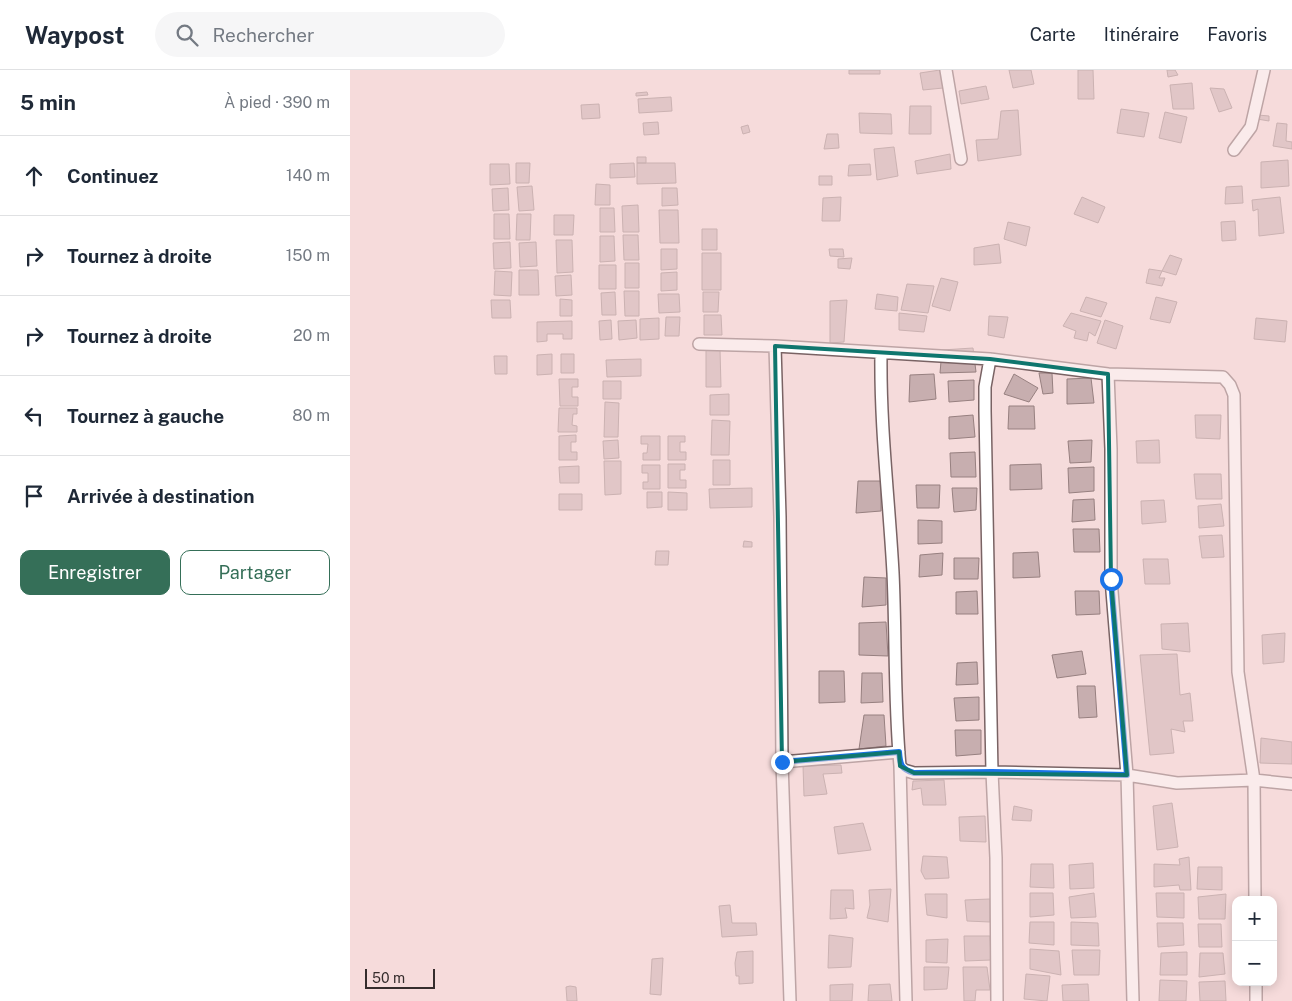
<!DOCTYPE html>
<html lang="fr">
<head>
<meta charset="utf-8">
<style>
  body { margin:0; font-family:"Public Sans",sans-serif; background:#f6f6f7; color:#1f2937 }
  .controls { position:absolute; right:15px; bottom:15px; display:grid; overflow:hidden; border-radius:10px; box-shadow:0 2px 12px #0003 }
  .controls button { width:45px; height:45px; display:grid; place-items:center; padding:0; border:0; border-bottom:1px solid #e0e1e3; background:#fff; color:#1f2937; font:25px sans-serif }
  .scale { position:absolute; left:15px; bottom:12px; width:70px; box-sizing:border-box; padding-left:5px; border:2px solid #352c2c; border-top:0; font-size:14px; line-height:18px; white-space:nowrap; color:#352c2c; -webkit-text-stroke:4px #f5dbdb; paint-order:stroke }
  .stop { position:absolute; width:15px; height:15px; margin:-11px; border:4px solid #1a73e8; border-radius:50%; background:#fff }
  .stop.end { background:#1a73e8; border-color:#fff; box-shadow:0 1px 5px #0008 }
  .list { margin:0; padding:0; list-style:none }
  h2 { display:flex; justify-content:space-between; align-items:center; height:65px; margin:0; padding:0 20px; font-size:21px }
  h2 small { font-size:16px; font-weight:400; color:#747a83 }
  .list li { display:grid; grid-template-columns:32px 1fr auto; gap:15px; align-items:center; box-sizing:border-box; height:80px; padding:0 20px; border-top:1px solid #e0e1e3 }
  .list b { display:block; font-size:19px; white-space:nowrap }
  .list em { font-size:16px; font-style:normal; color:#747a83 }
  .actions { display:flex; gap:10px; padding:15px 20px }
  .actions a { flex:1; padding:11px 0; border:1px solid #356f58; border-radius:10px; text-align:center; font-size:18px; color:#356f58 }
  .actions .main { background:#356f58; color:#fff }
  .icon { flex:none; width:28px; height:28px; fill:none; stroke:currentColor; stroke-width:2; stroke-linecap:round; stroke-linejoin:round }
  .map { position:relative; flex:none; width:942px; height:931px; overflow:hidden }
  header { display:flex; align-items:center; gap:30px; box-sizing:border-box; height:70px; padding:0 25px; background:#fff; border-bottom:1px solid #e0e1e3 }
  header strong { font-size:24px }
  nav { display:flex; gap:28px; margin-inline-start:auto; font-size:18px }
  .search { width:350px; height:45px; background:#f6f6f7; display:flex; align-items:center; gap:12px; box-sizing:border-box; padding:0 18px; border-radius:28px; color:#747a83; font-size:19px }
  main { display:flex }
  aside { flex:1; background:#fff }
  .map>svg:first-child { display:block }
</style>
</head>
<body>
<header>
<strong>Waypost</strong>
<div class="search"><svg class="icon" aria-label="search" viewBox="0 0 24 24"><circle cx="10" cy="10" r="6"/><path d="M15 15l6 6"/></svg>Rechercher</div>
<nav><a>Carte</a><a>Itinéraire</a><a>Favoris</a></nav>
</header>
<main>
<aside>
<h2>5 min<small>À pied · 390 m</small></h2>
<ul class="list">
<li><svg class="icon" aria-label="ahead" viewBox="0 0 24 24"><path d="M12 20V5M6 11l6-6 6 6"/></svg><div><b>Continuez</b></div><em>140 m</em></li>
<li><svg class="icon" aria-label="right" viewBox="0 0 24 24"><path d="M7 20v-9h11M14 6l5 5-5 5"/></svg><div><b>Tournez à droite</b></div><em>150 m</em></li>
<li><svg class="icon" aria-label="right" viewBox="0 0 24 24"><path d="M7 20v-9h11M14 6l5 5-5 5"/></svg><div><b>Tournez à droite</b></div><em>20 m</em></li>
<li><svg class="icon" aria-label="left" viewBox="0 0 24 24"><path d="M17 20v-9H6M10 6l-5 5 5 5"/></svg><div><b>Tournez à gauche</b></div><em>80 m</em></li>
<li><svg class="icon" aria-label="arrive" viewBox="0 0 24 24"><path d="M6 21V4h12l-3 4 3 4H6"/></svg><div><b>Arrivée à destination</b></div></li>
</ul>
<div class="actions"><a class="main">Enregistrer</a><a>Partager</a></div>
</aside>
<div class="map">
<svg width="942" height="931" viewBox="0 0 942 931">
  <rect width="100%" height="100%" fill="#f5dbdb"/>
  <!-- building -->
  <path fill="#c7aeaf" stroke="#978080" d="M499,0h31v4h-31z
    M590,0l3,18 -20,2 -3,-17z
    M659,0h22l3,14 -21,4z
    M728,0h15l1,29h-16z
    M817,0h8l3,5 -10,2z
    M842,13l2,26h-21l-3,-24z
    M636,16l3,13 -28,5 -2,-13z
    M860,18l14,1 8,19 -13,4z
    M297,22l1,3 -12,1v-3z
    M321,27l1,14 -33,2 -1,-14z
    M249,34l1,14 -18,1 -1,-14z
    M560,36h21v28h-22z
    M771,39l28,4 -5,24 -27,-4z
    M668,40l3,45 -43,6 -2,-21 22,-1 3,-28z
    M815,42l22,5 -6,26 -22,-5z
    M509,43l32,1 1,20 -32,-1z
    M908,45l11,1v5l-12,-2z
    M308,52l1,12 -15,1 -1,-12z
    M927,53l10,1 -1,17 6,1v7l-19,-3z
    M398,55l2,7 -7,2 -2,-7z
    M477,64h11l1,14 -15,1z
    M544,77l4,29 -21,4 -3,-31z
    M600,84l1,15 -34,5 -2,-13z
    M287,87h9v6h-9z
    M938,90l1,26 -28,2v-26z
    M166,93h14l-1,20h-13z
    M284,93l1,14 -25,1v-14z
    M287,93h38l1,20 -39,1z
    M140,94h19l1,20 -20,1z
    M520,94l1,11 -23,1 1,-11z
    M469,106h13v9h-13z
    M246,114l14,1v20h-15z
    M182,116l2,24 -15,1 -2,-24z
    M892,116l1,17 -18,1 1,-17z
    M158,118l1,22 -16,1 -1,-22z
    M312,118h15l1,17 -16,1z
    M491,127l-1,24h-18l1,-23z
    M732,127l23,10 -7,16 -24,-9z
    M930,127l4,36 -25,3 -1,-27 -5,2 -1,-11z
    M288,135l1,27h-16l-1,-26z
    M250,138h14l1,24h-15z
    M309,140h19l1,33h-19z
    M144,144h15l1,25h-16z
    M167,144h14l-1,26h-14z
    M204,145h20l-1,20h-19z
    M885,151l1,19 -14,1 -1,-19z
    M658,152l22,5 -4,19 -22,-7z
    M352,159h15v21h-15z
    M273,165h15l1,25h-15z
    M250,166h14l1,25 -15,1z
    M206,170h16l1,32 -16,1z
    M160,172l1,26 -17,1 -1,-26z
    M186,172l1,24 -17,1 -1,-24z
    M649,174l2,19 -27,2v-17z
    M311,179h16v20l-16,1z
    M479,179h14l1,8 -14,-1z
    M352,183h19v37h-19z
    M820,185l12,4 -6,16 -14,-4z
    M502,188l-2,11 -12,-1v-9z
    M275,193h14v25h-14z
    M249,195h17v24h-17z
    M799,199l13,2 -3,7h6l-3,8 -16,-3z
    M169,200h19l1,25h-20z
    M145,201l17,1 -1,24 -17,-1z
    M327,202v18l-16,1v-18z
    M221,205l1,20 -16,1 -1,-20z
    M591,208l17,4 -8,29 -18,-5z
    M557,214l27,2 -6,27 -27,-3z
    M274,221h15v25h-14z
    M265,222l1,23h-14l-1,-22z
    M353,222h16l-1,20h-15z
    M308,224h21l1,18 -21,1z
    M527,224l21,3 -1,14 -22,-2z
    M736,227l21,6 -6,14 -21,-6z
    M806,227l21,5 -7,21 -20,-4z
    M210,229l12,1v16h-12z
    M141,230h19l1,18h-19z
    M497,230l-3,42 -14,1v-42z
    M549,243l28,3 -3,16 -25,-2z
    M721,243l30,8 -6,15 -6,-4 -2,9 -13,-3 2,-7 -13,-5z
    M354,245h17l1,20h-18z
    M639,246l19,1 -4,21 -16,-3z
    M316,247h14l-1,19h-14z
    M309,248v21l-19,1v-21z
    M906,248l31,3 -2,21 -31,-3z
    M261,250l1,19 -12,1 -1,-19z
    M286,250l1,18 -18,2 -1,-19z
    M755,250l18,6 -7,23 -19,-6z
    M222,251v18h-9v-5h-16v7l-10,1v-20z
    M623,278l3,24 -36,1 2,-23z
    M356,280h14l1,37h-15z
    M202,284v20l-15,1v-20z
    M211,284h13v19h-13z
    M144,286h13v18h-12z
    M291,289v17l-34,1 -1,-17z
    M689,303h13l1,20 -10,1z
    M584,304l2,25 -27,3 1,-27z
    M664,304l24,14 -9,14 -25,-8z
    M741,308l3,25 -27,1v-25z
    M209,309h19v8h-6v10h6v9h-18z
    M624,310v20l-25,2 -1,-21z
    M253,311h18v18h-18z
    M379,324v21h-19v-20z
    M255,332l14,1 -1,34h-14z
    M659,336h25l1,23h-27z
    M209,338h18v6h-4l-1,11 5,1v6h-19z
    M623,345l2,22 -26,2v-22z
    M845,345h26l-1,24 -24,-1z
    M362,350l18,1 -1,34h-18z
    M226,365v7h-5v10h6v8h-18v-24z
    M291,366h19v24h-17v-7h4l1,-9h-7z
    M318,366h17v6h-5v10h6v8h-18z
    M268,370l1,18 -15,1 -1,-18z
    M742,370l-1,22 -21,1 -2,-22z
    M809,370l1,23h-23l-1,-22z
    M625,382l1,25h-25l-1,-24z
    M363,390h17v25h-17z
    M254,391h17v33l-16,1z
    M318,394h17v6h-5v10h6v8h-18z
    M691,394l1,25 -32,1v-25z
    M292,395h18v24h-17v-7h5v-9h-6z
    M229,396v17h-19l-1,-16z
    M744,397v24l-25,2 -1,-25z
    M844,404h27l1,25h-26z
    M508,411h23v30l-25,2z
    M566,415h24l-1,23h-22z
    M402,418v19l-42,1 -1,-19z
    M602,418h25l-1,22 -22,2z
    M297,422h15v15l-15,1z
    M318,422l19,1v17h-19z
    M209,424h23v16h-23z
    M744,429l1,21 -23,2 1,-22z
    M814,430l2,22 -24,2 -1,-23z
    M871,434l3,22 -25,2 -1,-22z
    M568,450l24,1v22l-24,1z
    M723,459h26l1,23h-26z
    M872,465l2,22 -22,1 -3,-22z
    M394,471l8,1v5h-9z
    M306,481h13l-1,14h-13z
    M688,482l2,25 -27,1v-25z
    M593,483l-1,22 -23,2 1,-22z
    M604,488h25l-1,21h-24z
    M793,489h25l2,25h-25z
    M514,507l22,1v27l-24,2z
    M627,521l1,23h-22v-22z
    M725,521h24l1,23 -24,1z
    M536,552l2,34 -29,-1v-32z
    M838,553l2,29 -28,-3 -1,-25z
    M935,563l-1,29 -21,2 -1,-29z
    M732,581l4,23 -29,4 -5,-23z
    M827,584l3,41 10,-2 3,28h-10l2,11 -14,-3 3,24 -24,2 -10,-100z
    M627,592l1,22 -22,1 1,-22z
    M469,601h25l1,31 -26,1z
    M512,603h20l1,29 -22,1z
    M727,616h18l2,31 -18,1z
    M629,627v23l-23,1 -2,-23z
    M514,645h20l2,31 -27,3z
    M605,660h26v24l-25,2z
    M911,668l31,4v22l-32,-1z
    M491,695l1,8 -19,1 4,20 -23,2 -1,-30z
    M594,710l2,25h-23l-2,-17 -9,2 1,-9z
    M822,733l6,44 -21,3 -4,-44z
    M664,736l18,4 -1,11 -19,-1z
    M635,746l1,26 -26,-1 -1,-24z
    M513,753l8,27 -33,4 -4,-27z
    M573,786l24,1 2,21 -24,1 -4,-8z
    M839,787l2,33h-11l-1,-5 -25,2v-23l26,1 -1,-6z
    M743,793l1,25 -24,1 -1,-24z
    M681,794h22l1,24 -24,-1z
    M848,797h24v23l-25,-1z
    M541,819l-3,33 -21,-4 3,-13 -1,-15z
    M481,820h22l1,19 -9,-1 2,10 -17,1z
    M680,823h23l1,22 -24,2z
    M744,823l2,24 -25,1 -2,-21z
    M806,823h28v25l-27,-1z
    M575,824h22v24l-20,-3z
    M876,824l-1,25h-26l-1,-22z
    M640,829v23l-23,-1 -2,-21z
    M380,835l2,18h24l1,12 -35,2 -3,-31z
    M680,852h24v23l-25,-2z
    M721,852l27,1 1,23 -28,-1z
    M807,853h26l1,22 -26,2z
    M848,854h23l1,23h-23z
    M479,865l24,3 -2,29 -23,1z
    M614,866h26l1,24 -26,1z
    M598,869l-1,24 -21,-1v-22z
    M680,879l29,2 2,24 -31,-6z
    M722,880h28l-1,25h-25z
    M403,881v32l-14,1v-8h-3l-1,-13 2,-11z
    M837,882v23h-27l1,-22z
    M850,883h23l2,21 -26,3z
    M313,888l-2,37 -11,-1 2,-35z
    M574,897h25l-2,22 -23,1z
    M613,897h24l3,23h-14l-1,11h-11z
    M676,904l24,2 -3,25 -23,-2z
    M810,910l27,1 -1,20h-27z
    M875,911l1,20h-26l-1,-19z
    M503,914l-1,17h-22v-16z
    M540,914l2,17h-24l1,-16z
    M738,914l1,17h-26l-1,-16z
    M220,916l6,1 1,14h-10l-1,-14z"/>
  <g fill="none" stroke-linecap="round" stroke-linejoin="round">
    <!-- minor casing -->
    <g stroke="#796364" stroke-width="14">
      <path id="minor" d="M596,0l15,89
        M884,80l17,-23 13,-57
        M349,274l76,2 215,13 118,15 3,75v130l16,196 6,226
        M425,276l5,171 2,245 8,239
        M531,283c-1,74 8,146 12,220 3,64 1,129 7,193l4,4 10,3 78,-1 135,3 50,8 77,-3 1,120
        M640,289l-5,28v24l7,361 4,86 1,143
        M758,304l115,3 7,8 4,10 4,277 16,108 38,4
        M432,692l117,-10
        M550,696l6,235
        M906,912v19"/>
    </g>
    <!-- minor -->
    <use href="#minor" stroke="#fff" stroke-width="11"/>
  </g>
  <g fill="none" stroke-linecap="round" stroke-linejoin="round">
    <!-- route -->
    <path stroke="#1a73e8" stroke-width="6" d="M432,692l117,-10c1,13 2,17 15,21l78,-1 135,3 -16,-196"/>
  </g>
  <!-- marked area -->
  <path d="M0 0H942V931H0ZM425,276l215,13 118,15 3,205 16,196 -213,-2 -14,-7 -1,-14 -117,10z" fill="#f5dbdb" fill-opacity=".55" fill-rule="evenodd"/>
  <path fill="none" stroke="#0f766e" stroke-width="4" stroke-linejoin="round" d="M425,276l215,13 118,15 3,205 16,196 -213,-2 -14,-7 -1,-14 -117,10z"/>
</svg>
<div class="controls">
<button>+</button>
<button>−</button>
</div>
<div class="scale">50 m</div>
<div class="stop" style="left:761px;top:509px"></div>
<div class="stop end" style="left:432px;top:692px"></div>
</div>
</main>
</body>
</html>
